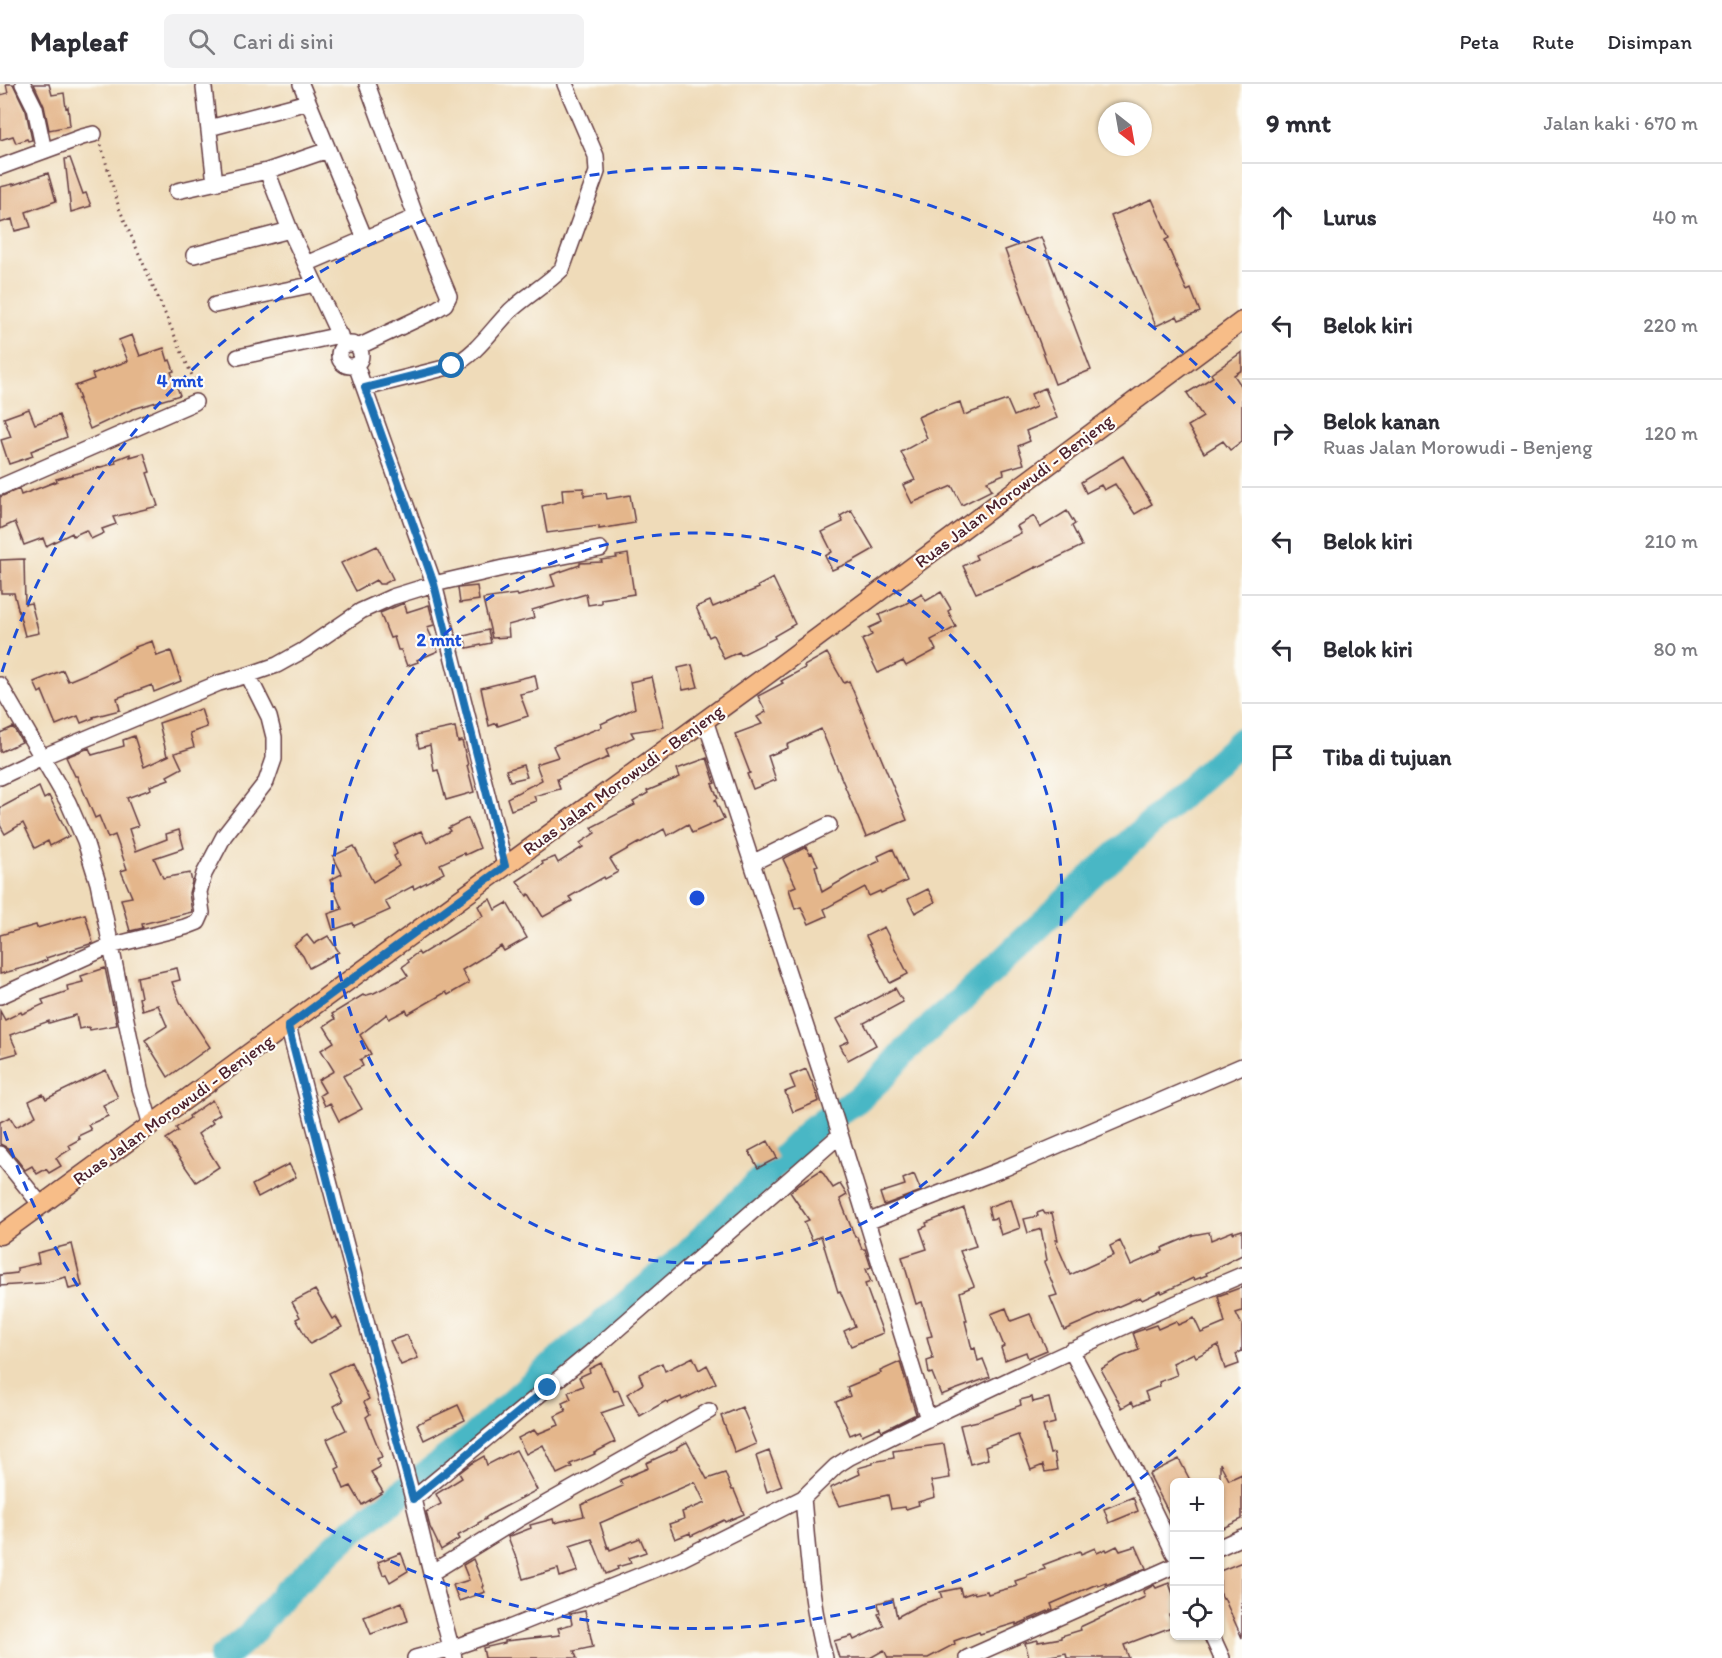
<!DOCTYPE html>
<html lang="id">
<head>
<meta charset="utf-8">
<style>
  body { margin:0; font-family:Itim,sans-serif; background:#f2f2f3; color:#2b2b33 }
  .controls { position:absolute; right:18px; bottom:18px; display:grid; overflow:hidden; border-radius:9px; box-shadow:0 2px 4px #0004 }
  .controls button { width:54px; height:54px; display:grid; place-items:center; padding:0; border:0; border-bottom:2px solid #e1e1e2; background:#fff; color:#2b2b33; font:30px sans-serif }
  .compass { position:absolute; left:1098px; top:18px; width:54px; height:54px; border-radius:50%; background:#fff; box-shadow:0 2px 4px #0004; rotate:149deg }
  .stop { position:absolute; width:18px; height:18px; margin:-14px; border:4px solid #1f6fb2; border-radius:50%; background:#fff }
  .stop.end { background:#1f6fb2; border-color:#fff; box-shadow:0 2px 6px #0008 }
  .list { margin:0; padding:0; list-style:none }
  h2 { display:flex; justify-content:space-between; align-items:center; height:78px; margin:0; padding:0 24px; font-size:26px }
  h2 small { font-size:20px; font-weight:400; color:#7c7c81 }
  .list li { display:grid; grid-template-columns:39px 1fr auto; gap:18px; align-items:center; box-sizing:border-box; height:108px; padding:0 24px; border-top:2px solid #e1e1e2 }
  .list b { display:block; font-size:22px; white-space:nowrap }
  .list p { margin:0; font-size:20px; white-space:nowrap; color:#7c7c81 }
  .list em { font-size:20px; font-style:normal; color:#7c7c81 }
  .icon { flex:none; width:33px; height:33px; fill:none; stroke:currentColor; stroke-width:2; stroke-linecap:round; stroke-linejoin:round }
  .map { position:relative; flex:none; width:1242px; height:1574px; overflow:hidden }
  header { display:flex; align-items:center; gap:36px; box-sizing:border-box; height:84px; padding:0 30px; background:#fff; border-bottom:2px solid #e1e1e2 }
  header strong { font-size:28px }
  nav { display:flex; gap:33px; margin-inline-start:auto; font-size:21px }
  .search { width:420px; height:54px; background:#f2f2f3; display:flex; align-items:center; gap:15px; box-sizing:border-box; padding:0 21px; border-radius:9px; color:#7c7c81; font-size:22px }
  main { display:flex }
  aside { flex:1; background:#fff }
  .map>svg:first-child { display:block }
</style>
</head>
<body>
<header>
<strong>Mapleaf</strong>
<div class="search"><svg class="icon" aria-label="search" viewBox="0 0 24 24"><circle cx="10" cy="10" r="6"/><path d="M15 15l6 6"/></svg>Cari di sini</div>
<nav><a>Peta</a><a>Rute</a><a>Disimpan</a></nav>
</header>
<main>
<div class="map">
<svg width="1242" height="1574" viewBox="0 0 1242 1574">
  <rect width="100%" height="100%" fill="#fdfcf7"/>
  <filter id="ink" filterUnits="userSpaceOnUse"><feTurbulence type="fractalNoise" baseFrequency=".0167" numOctaves="2"/><feDisplacementMap in="SourceGraphic" scale="12" xChannelSelector="R" yChannelSelector="G"/><feConvolveMatrix kernelMatrix="1 2 1 2 8 2 1 2 1" color-interpolation-filters="sRGB"/></filter>
  <filter id="wash" filterUnits="userSpaceOnUse"><feTurbulence type="fractalNoise" baseFrequency=".008" numOctaves="4" result="noise"/><feDisplacementMap in="SourceGraphic" scale="24" xChannelSelector="R" yChannelSelector="G"/><feGaussianBlur stdDeviation="1.35" result="paint"/><feColorMatrix in="noise" values="0 0 0 0 0 0 0 0 0 0 0 0 0 0 0 0 0 1.4 0 .05"/><feComposite in="paint" operator="in"/></filter>
  <g filter="url(#wash)">
    <rect width="100%" height="100%" fill="#efdbb9"/>
    <g fill="none" stroke-linecap="round" stroke-linejoin="round">
      <!-- river -->
      <path stroke="#4ab7c5" stroke-width="27" d="M222,1574l28,-23 34,-41 66,-61 121,-94 80,-73 131,-108 131,-130 44,-28 28,-26 20,-23 33,-31 18,-15 121,-115 165,-150"/>
    </g>
    <g id="blocks">
      <!-- building -->
      <path fill="#e4b68b" d="M6,0h7l13,27 6,29 -4,1 -1,-2 -11,4 -3,-7 -13,4v-45l8,-2z
        M34,0h15l3,11 12,-2 2,15 2,-1 2,19 -21,4 -5,-24z
        M70,74l13,36 3,-1 5,13 -20,6 -6,-53z
        M48,89l8,28 -30,11 5,15 -16,4 -3,-12 -12,4v-36l13,-3v1z
        M1152,115l17,39 -4,2 22,51 4,-2 9,23 -21,8 -2,-4 -21,10 -45,-110z
        M1041,153l50,133 -36,14 -50,-134z
        M132,251l8,21 24,-8 4,13 2,-1 4,11 -3,1 9,23 -47,14 -43,20 -12,-30h2l-5,-13 19,-7 -2,-5 36,-13 -9,-21z
        M1242,268v18l-8,5 8,12v54l-12,9 -7,-9 -19,12 -16,-27 15,-9 -16,-24 26,-16 -2,-3z
        M1045,304l12,30 -31,13 4,10 -12,5 6,18 -21,6 1,4 -17,7 5,9 -30,15 -10,-19 -40,17 -9,-18 12,-5 -14,-28 26,-14 -9,-21 18,-8 1,1 23,-8 4,13 43,-15 7,16 22,-9 -5,-13z
        M29,325l6,15 24,-9 8,22 -36,14 2,5 -24,8 -8,-24 10,-3 -7,-19z
        M144,369l6,19 -3,1 11,33 -45,11 3,7 -14,5 2,4 -13,6 -5,-9 -13,6 -1,-3 -26,13 -3,-8 -19,7 -9,-23 -15,7v-32l19,-8 2,6 36,-14 -1,-2 60,-16 -1,-3 15,-6v3z
        M1123,372l29,48 -17,10 -20,-30 -11,6 -3,-5 -15,8 -5,-11z
        M584,404v8l22,-3 1,6 23,-4 5,28 -36,6v-3l-52,7 -5,-27 21,-5 -1,-12z
        M851,426l23,39 -23,13 -19,8 -7,-14 7,-4 -10,-20 21,-10 -3,-6z
        M1067,427l8,13 -3,2 10,20 -46,22v-1l-22,11 -38,15 -13,-27 14,-7 -2,-4 46,-22 -4,-7 17,-10 6,12z
        M377,462l16,33 -9,5h-5l-3,-4 -20,11 -15,-28z
        M628,470l6,40 -33,5v4l-13,2 -2,-11 -54,16 2,8 -26,7 1,12 -17,1 -9,-39 34,-5 1,2 37,-10 -4,-11 29,-10v-2l22,-1 -1,-2 16,-2 -1,-2z
        M24,475l1,45 6,-1 8,30 -14,3 -11,-43h-13l-1,-33z
        M773,494l22,46 -21,12 1,2 -34,17 -2,-3 -15,7 -11,-24 -4,2 -13,-30 14,-6 3,6 46,-19 -1,-2z
        M477,502l2,14 -19,3 -2,-15z
        M941,508l10,17 -3,2 8,16 -25,13 5,10 -30,16 -3,-5 -25,12 -16,-33 10,-5 -3,-7 13,-6 -3,-7 26,-11 17,-10 4,7z
        M404,519l3,9 22,-7 5,20 -7,2 11,24 -21,9 1,2 -11,4 -6,-16h-3l-4,-13 -4,1 -10,-25z
        M488,546l3,13 -24,5 -3,-12z
        M152,557l5,15 14,-5 10,30 -27,11 -2,-7 -35,13 3,12 -27,7 1,1 -13,5 -3,-7 -22,9 -14,-34 -3,2 -5,-11 29,-12 5,11 27,-11v-1l41,-21 -1,-1z
        M827,569l17,30 5,-2 58,139 -41,17 -45,-108 -34,16 1,3 -20,8 8,24 -23,9 -6,-15 3,-1 -15,-39 27,-10 -5,-7 9,-5 -8,-16 25,-13 -2,-2 24,-13 -1,-2z
        M692,581l6,22 -15,3 -5,-22z
        M535,591l3,15 -18,4 8,22 -30,10 -1,-3 -8,3 -8,-38z
        M652,593l12,50 -33,5 3,5 -28,13 3,7 -52,22 3,10 -26,7 2,5 -25,9 -4,-12 35,-18 -6,-16 22,-7 -5,-11 49,-19 -1,-3 34,-16 -5,-26z
        M201,625l6,18 -17,6 4,14 -19,6 7,15 -15,8 2,3 -19,7 1,3 -24,9 11,28 -9,3 7,22 31,-12 -1,-5 13,-4 5,18 -30,10 9,20 27,-5 2,9 -3,11 3,19 -50,12 1,4 -13,3 -9,-32 11,-2 -11,-26 6,-2 -12,-34 -7,3 -9,-22 -4,2 -18,-42h-2l-9,-19 23,-9 3,7 32,-9 -1,-6 11,-4 10,31 26,-12 -3,1 -8,-33z
        M13,643l9,15 -22,10v-19z
        M455,643l3,15 4,-1 6,24h-1l7,27 -28,8 -8,-30 -4,1 -4,-26 -11,3 -3,-13z
        M707,674l8,25 -3,1 6,14 -3,2 9,19 -32,14 -4,-9 -21,12 -3,-7 -26,15v-1l-28,16 8,13 -13,7 -1,-2 -35,20 3,4 -29,16 -14,-23 -2,2 -10,-15 26,-17 -1,-2 13,-5 3,6 25,-16 -3,-4 15,-10 -3,-6 43,-22 -2,-3 15,-9 -1,-2 33,-14 -3,-8z
        M523,681l4,12 -17,4 -4,-11z
        M39,703l5,12 5,-3 20,40 -19,10 -2,-5 -13,7 -12,-25 -18,11 -5,-9v-17z
        M468,734l12,30 -15,7 -1,-2 -24,11 4,9 -30,16 -1,-3 -28,15 5,9 -36,16 -1,-3 -20,7 -5,-16 14,-5 -12,-29 12,-6 -9,-18 21,-10 19,36 26,-16 -5,-10 3,-2 -4,-10 28,-13 6,12 23,-12 -2,-3z
        M806,763l4,7 2,-1 6,12 -3,1 7,26 36,-21 22,-10 -2,-5 15,-7 14,32 -26,12 -1,-2 -11,5 -4,-9 -41,22 3,7 -18,8 -8,-17 -6,2 -6,-20 7,-3 -13,-27z
        M928,805l7,13 -20,11 -7,-14z
        M490,815l5,11 12,-7 20,35 -23,13 -3,-5 -39,24 7,13 -21,12 -2,-3 -38,22 -2,-4 -17,9 -2,-5 -27,21 11,19 -11,6 3,6 -20,10 19,33 -23,12 -9,-18 -5,3 -5,-11 5,-3 -7,-12 16,-9 -13,-21 13,-8 -10,-16 11,-7 -3,-5 31,-19 1,1 10,-3 34,-17 -6,-9 7,-5 -1,-2 10,-8 2,3 63,-39 -5,-10z
        M85,830l8,29 -47,15 1,2 -13,5 -34,9v-39l36,-10 1,3z
        M884,843l24,47 -18,9 -24,-47z
        M307,851l7,9 14,-8 11,16 -30,16 -6,-12 -9,-11z
        M105,884l12,57 -27,5 -1,-3 -10,2 -3,-14 -27,8v-2l-39,14 8,18 -18,5v-47l5,9 16,-8 1,2 22,-10 -2,-4 26,-9 -1,-5 16,-4 -2,-6z
        M177,884l3,12 -8,2 8,20 30,45 -42,30 -23,-37 22,-14 -9,-21 -16,5 -3,-12 2,-1 -4,-20z
        M895,904l8,14 -39,21 12,22 -28,15 -8,-15 9,-4 -12,-22z
        M806,985l5,12h1l7,20 -26,11 -8,-20 10,-4 -5,-12z
        M106,986l12,28 -15,7 5,11 -20,9 3,5 -13,6 2,3 -11,6 2,4 -15,9 5,8 -12,7 -3,-4 -9,5 -5,-8 -7,4 -17,-22 -8,-4v-22l10,-5 6,10 20,-11 -7,-15 14,-7 3,5z
        M212,1016l8,14 -9,6 2,3 -15,11 21,33 -23,15 -30,-43 12,-8 -2,-3 14,-10 -1,-2z
        M768,1057l9,17 -19,10 -9,-17z
        M289,1080l7,13 -38,20 -6,-12 15,-8 -1,-1z
        M821,1086l12,18 7,-4 7,11 -7,4 15,38h2l5,12h3l6,18 -5,2 5,13 -6,2 18,49 -32,13 -7,-15 11,-5 -15,-35 -2,1 -17,-56 -9,4 -8,-18 5,-2 -19,-28 9,-8z
        M914,1090l7,17 -37,14 -4,-12 25,-8 -2,-6z
        M1011,1115l9,29 -19,7 -5,-17 -5,1 -3,-12z
        M964,1124l12,38 -16,5 14,35 -14,6 7,29h-2l7,28 3,-1 3,13 5,-2 7,18 -49,18 -9,-22 -3,1 -2,-13 6,-2 -6,-22 5,-1 -10,-34 -6,2 -14,-47 25,-8 -7,-20 7,-3 -1,-3z
        M1043,1127l2,3 7,-1 6,27h-3l15,35 44,-20 -4,-9 10,-5 11,24 32,-14 -1,-3 31,-13 16,-3 2,8 22,-9v2l9,-3v25l-36,18 1,2 -13,5 -1,-2 -31,15 -1,-2 -19,9 -2,-3 -76,33 -14,-33 7,-2 -13,-33 3,-2 -6,-31 -13,4 -4,-14 14,-3 -1,-3z
        M72,1160l10,42 -13,3 -3,-12 -23,6 -43,3v-11l17,-2v-5l22,-5 -2,-10z
        M1242,1203v24l-6,2 6,12v26l-6,3 3,10 -14,5 -7,-24 -22,12 -2,-4 -21,10 4,12 -18,7 1,4 -15,6 3,8 -14,6 -2,-4 -10,6 -21,-39 20,-12 18,-7 -6,-17 23,-8 2,4 18,-8 2,4 16,-7 7,15 24,-10 -7,-27z
        M315,1206l17,29 4,-2 6,10 -32,17 -14,-25 4,-2 -8,-15z
        M1006,1224l5,13 19,-7 17,36 -19,8 -2,-6 -21,8 -4,-12 3,-2 -13,-32z
        M407,1251l11,23 -17,7 -11,-24z
        M693,1273l6,13 8,-5 9,18 -34,17 -1,-3 -13,6 -2,-2 -26,15 -13,-22 16,-10 -4,-10 23,-11 3,8z
        M351,1278l18,37 -5,3 6,12 -4,3 16,40 -6,2 4,8 -9,5 12,20 -21,13 -11,-19 -7,3 -8,-20 4,-2 -13,-28 19,-9 -12,-24 9,-5 -14,-28z
        M900,1278l16,52 -34,17 -2,-4 -18,8 -2,-4 -10,4 -14,-33 14,-6 -3,-9 34,-14 -1,-2z
        M601,1279l13,28 4,-1 6,15 -23,8 14,29 -21,11 1,1 -25,10 2,3 -15,7 -14,-29 -17,9 -8,-16 16,-8 3,4 22,-9 -4,-9 11,-5 -4,-8 9,-4 -3,-7 15,-6 -4,-9 11,-5 -1,-3z
        M1032,1313l1,5 16,-4 6,25 -12,3 7,28 4,-1 3,17 -12,2 -2,-7 -12,5 -13,-35 -33,12 3,12 -18,5 -10,-39 18,-4 43,-16 -1,-5z
        M458,1321l7,15 -41,20 -7,-16z
        M742,1323l9,21 -1,1 6,15 -21,9 -14,-37z
        M687,1358l20,37 18,-6 7,17h2l10,24 -19,8 -1,-2 -33,16 -1,-3 -15,6 -6,-15 15,-5 -2,-7 23,-9 -10,-21 -95,41 8,25 1,-1 1,3 30,-12 6,14 -17,6 2,5 -14,4 1,2 -12,5 -14,-35 -22,7 8,25 -18,6 -2,-8 -35,10 -6,-21h-1l-8,-21 23,-9 -1,-3 23,-6 1,4 30,-7 -3,-11 42,-19 -3,-6 28,-12 -2,-5 31,-14v-2z
        M944,1360l6,34 -19,3 4,16 -17,5 1,3 -13,4 -1,-2 -14,2 -3,-14 -49,11 -9,-18 30,-14 -2,-6 15,-4v-2l21,-4 -1,-7z
        M516,1366l21,40 -46,24 -6,4 1,1 -8,4v2l-21,11 2,3 -18,11 -11,-23 -4,-15 15,-8 -5,-10 26,-16 -3,-5 13,-10 12,-7 3,9z
        M769,1367l13,35 -15,6 -11,-36z
        M1179,1375l12,23h-17v41l-25,-49z
        M1220,1379l9,17 13,-6v45l-19,9 -3,-9z
        M1133,1413l5,14 -29,12 -5,-14z
        M1117,1462l3,5 16,-5 10,22 -40,17v-2l-8,3 -1,-2 -46,20 2,5 -37,16v-2l-36,11 -1,-2 -25,9 1,3 -27,14h-40l-4,-8 -14,8h-31l-5,-17 18,-5 2,4 30,-14 -6,-12 2,-1 -2,-10 15,-4 4,18 24,-13 21,-6 -2,-6 20,-4 2,8 12,-4 1,2 12,-3 1,3 29,-8 -2,-5 12,-4v-2l18,-6 -2,-4 37,-14 1,3 14,-6 2,5 9,-4 1,2z
        M401,1469l7,18 -18,11 -4,-8 -3,1 -5,-13z
        M473,1475l11,27 -2,1 3,5 -26,9 -6,-16 16,-5 -6,-15z
        M1242,1478v76l-18,-40 -1,1 -3,-7v-21z
        M1169,1499l5,14v16l-5,2 5,11 -50,19 5,13h-62l-1,-5 -27,5h-10l-4,-15 13,-3v2l23,-4v-2l20,-6 -1,-3 65,-30 -2,-6 11,-6 2,3z
        M402,1518l6,19 -37,13 -7,-17z
        M585,1527l8,36 -19,4 3,7h-92l-2,-10 22,-5v-2l55,-6 -2,-7 14,-4 -2,-10z"/>
    </g>
  </g>
  <g filter="url(#ink)">
    <use href="#blocks" fill-opacity="0" stroke="#633b40" stroke-width="1.5"/>
    <g fill="none" stroke-linecap="round" stroke-linejoin="round">
      <!-- minor casing -->
      <g stroke="#633b40" stroke-width="18">
        <path id="minor" d="M23,0l12,24 9,43
          M301,0l64,155
          M204,4l11,95
          M209,44l99,-26
          M0,83l82,-30 12,-3
          M267,87l61,-21
          M177,107l90,-20 23,59 54,116
          M194,171l96,-25
          M306,180l110,-47
          M215,221l100,-21
          M339 271a11 11 0 1 1 22 0a11 11 0 1 1-22 0Z
          M358,263l74,-35 13,-8 4,-8 -33,-79 -49,-133
          M238,273l102,-22
          M356,281l78,219 71,281
          M365,304l87,-22c25,-12 39,-36 58,-55 16,-15 36,-26 52,-42l35,-97 -1,-16 -31,-72
          M0,403l195,-85
          M0,601l68,117 17,39 13,42 42,205 11,37
          M705,636l118,359 105,340
          M0,693l42,-20 177,-74 29,-8 29,-10 27,-15 57,-39 31,-14 42,-13 69,-16 97,-19
          M752,779l77,-38
          M0,912l110,-50 75,-19 13,-5 4,-9 -3,-21 5,-18 20,-38 42,-54 8,-23v-22l-5,-20 -21,-42
          M288,942l125,473 18,74 23,85
          M0,1070l41,51
          M867,1138l138,-54 237,-102
          M1071,1266l60,114 43,89
          M803,1414c5,54 8,108 22,160
          M413,1415l183,-151 244,-213
          M1220,1463l22,-10
          M431,1489l86,-53 192,-109
          M1212,1552l10,22
          M415,1574l37,-10 57,-20 172,-69 122,-61 33,-32 14,-9c129,-64 259,-126 392,-182
          M967,1574l207,-92"/>
      </g>
      <!-- major casing -->
      <g stroke="#633b40" stroke-width="21">
        <path id="major" d="M0,1151l774,-565 468,-349"/>
      </g>
      <!-- path -->
      <path stroke="#633b40" stroke-width="3" stroke-dasharray="1.5 4.5" stroke-linecap="butt" d="M101,61l18,63 78,179"/>
      <!-- minor -->
      <use href="#minor" stroke="#fff" stroke-width="15"/>
      <!-- major -->
      <use href="#major" stroke="#f7bd88" stroke-width="18"/>
    </g>
  </g>
  <g fill="none" stroke-linecap="round" stroke-linejoin="round" filter="url(#ink)">
    <!-- route -->
    <path stroke="#1f6fb2" stroke-width="8" d="M452,282l-87,22 69,196 71,282 -217,160 58,226 67,247 135,-111"/>
  </g>
  <!-- distance rings -->
  <g fill="none" stroke="#1d4ed8" stroke-width="3" stroke-dasharray="10 8">
    <circle cx="697" cy="814" r="365"/>
    <path d="M1240 1303A731 731 0 0 1 2 1040M2 588A731 731 0 0 1 1240 325"/>
  </g>
  <g text-anchor="middle" dominant-baseline="central" stroke-width="4.5" stroke-linejoin="round" paint-order="stroke">
    <!-- street labels -->
    <g font-size="18" fill="#4a1f2b" stroke="#fdfcf7">
      <text transform="translate(1014 407) rotate(-37)">Ruas Jalan Morowudi - Benjeng</text>
      <text transform="translate(623 696) rotate(-36)">Ruas Jalan Morowudi - Benjeng</text>
      <text transform="translate(173 1026) rotate(-36)">Ruas Jalan Morowudi - Benjeng</text>
    </g>
  </g>
  <circle cx="697" cy="814" r="9" fill="#1d4ed8" stroke="#fdfcf7" stroke-width="3"/>
  <g font-size="18" text-anchor="middle" font-weight="bold" fill="#1d4ed8" stroke="#fdfcf7" stroke-width="4.5" stroke-linejoin="round" paint-order="stroke">
    <text x="180" y="303">4 mnt</text>
    <text x="439" y="562">2 mnt</text>
  </g>
</svg>
<div class="controls">
<button>+</button>
<button>−</button>
<button><svg class="icon" aria-label="locate" viewBox="0 0 24 24"><circle cx="12" cy="12" r="6"/><path d="M12 2v4M12 18v4M2 12h4M18 12h4"/></svg></button>
</div>
<svg class="compass" viewBox="-18 -18 36 36"><path d="M0-13l5 13h-10z" fill="#e53935"/><path d="M0 13l5-13h-10z" fill="#7c7c81"/></svg>
<div class="stop" style="left:452px;top:282px"></div>
<div class="stop end" style="left:548px;top:1304px"></div>
</div>
<aside>
<h2>9 mnt<small>Jalan kaki · 670 m</small></h2>
<ul class="list">
<li><svg class="icon" aria-label="ahead" viewBox="0 0 24 24"><path d="M12 20V5M6 11l6-6 6 6"/></svg><div><b>Lurus</b></div><em>40 m</em></li>
<li><svg class="icon" aria-label="left" viewBox="0 0 24 24"><path d="M17 20v-9H6M10 6l-5 5 5 5"/></svg><div><b>Belok kiri</b></div><em>220 m</em></li>
<li><svg class="icon" aria-label="right" viewBox="0 0 24 24"><path d="M7 20v-9h11M14 6l5 5-5 5"/></svg><div><b>Belok kanan</b><p>Ruas Jalan Morowudi - Benjeng</p></div><em>120 m</em></li>
<li><svg class="icon" aria-label="left" viewBox="0 0 24 24"><path d="M17 20v-9H6M10 6l-5 5 5 5"/></svg><div><b>Belok kiri</b></div><em>210 m</em></li>
<li><svg class="icon" aria-label="left" viewBox="0 0 24 24"><path d="M17 20v-9H6M10 6l-5 5 5 5"/></svg><div><b>Belok kiri</b></div><em>80 m</em></li>
<li><svg class="icon" aria-label="arrive" viewBox="0 0 24 24"><path d="M6 21V4h12l-3 4 3 4H6"/></svg><div><b>Tiba di tujuan</b></div></li>
</ul>
</aside>
</main>
</body>
</html>
